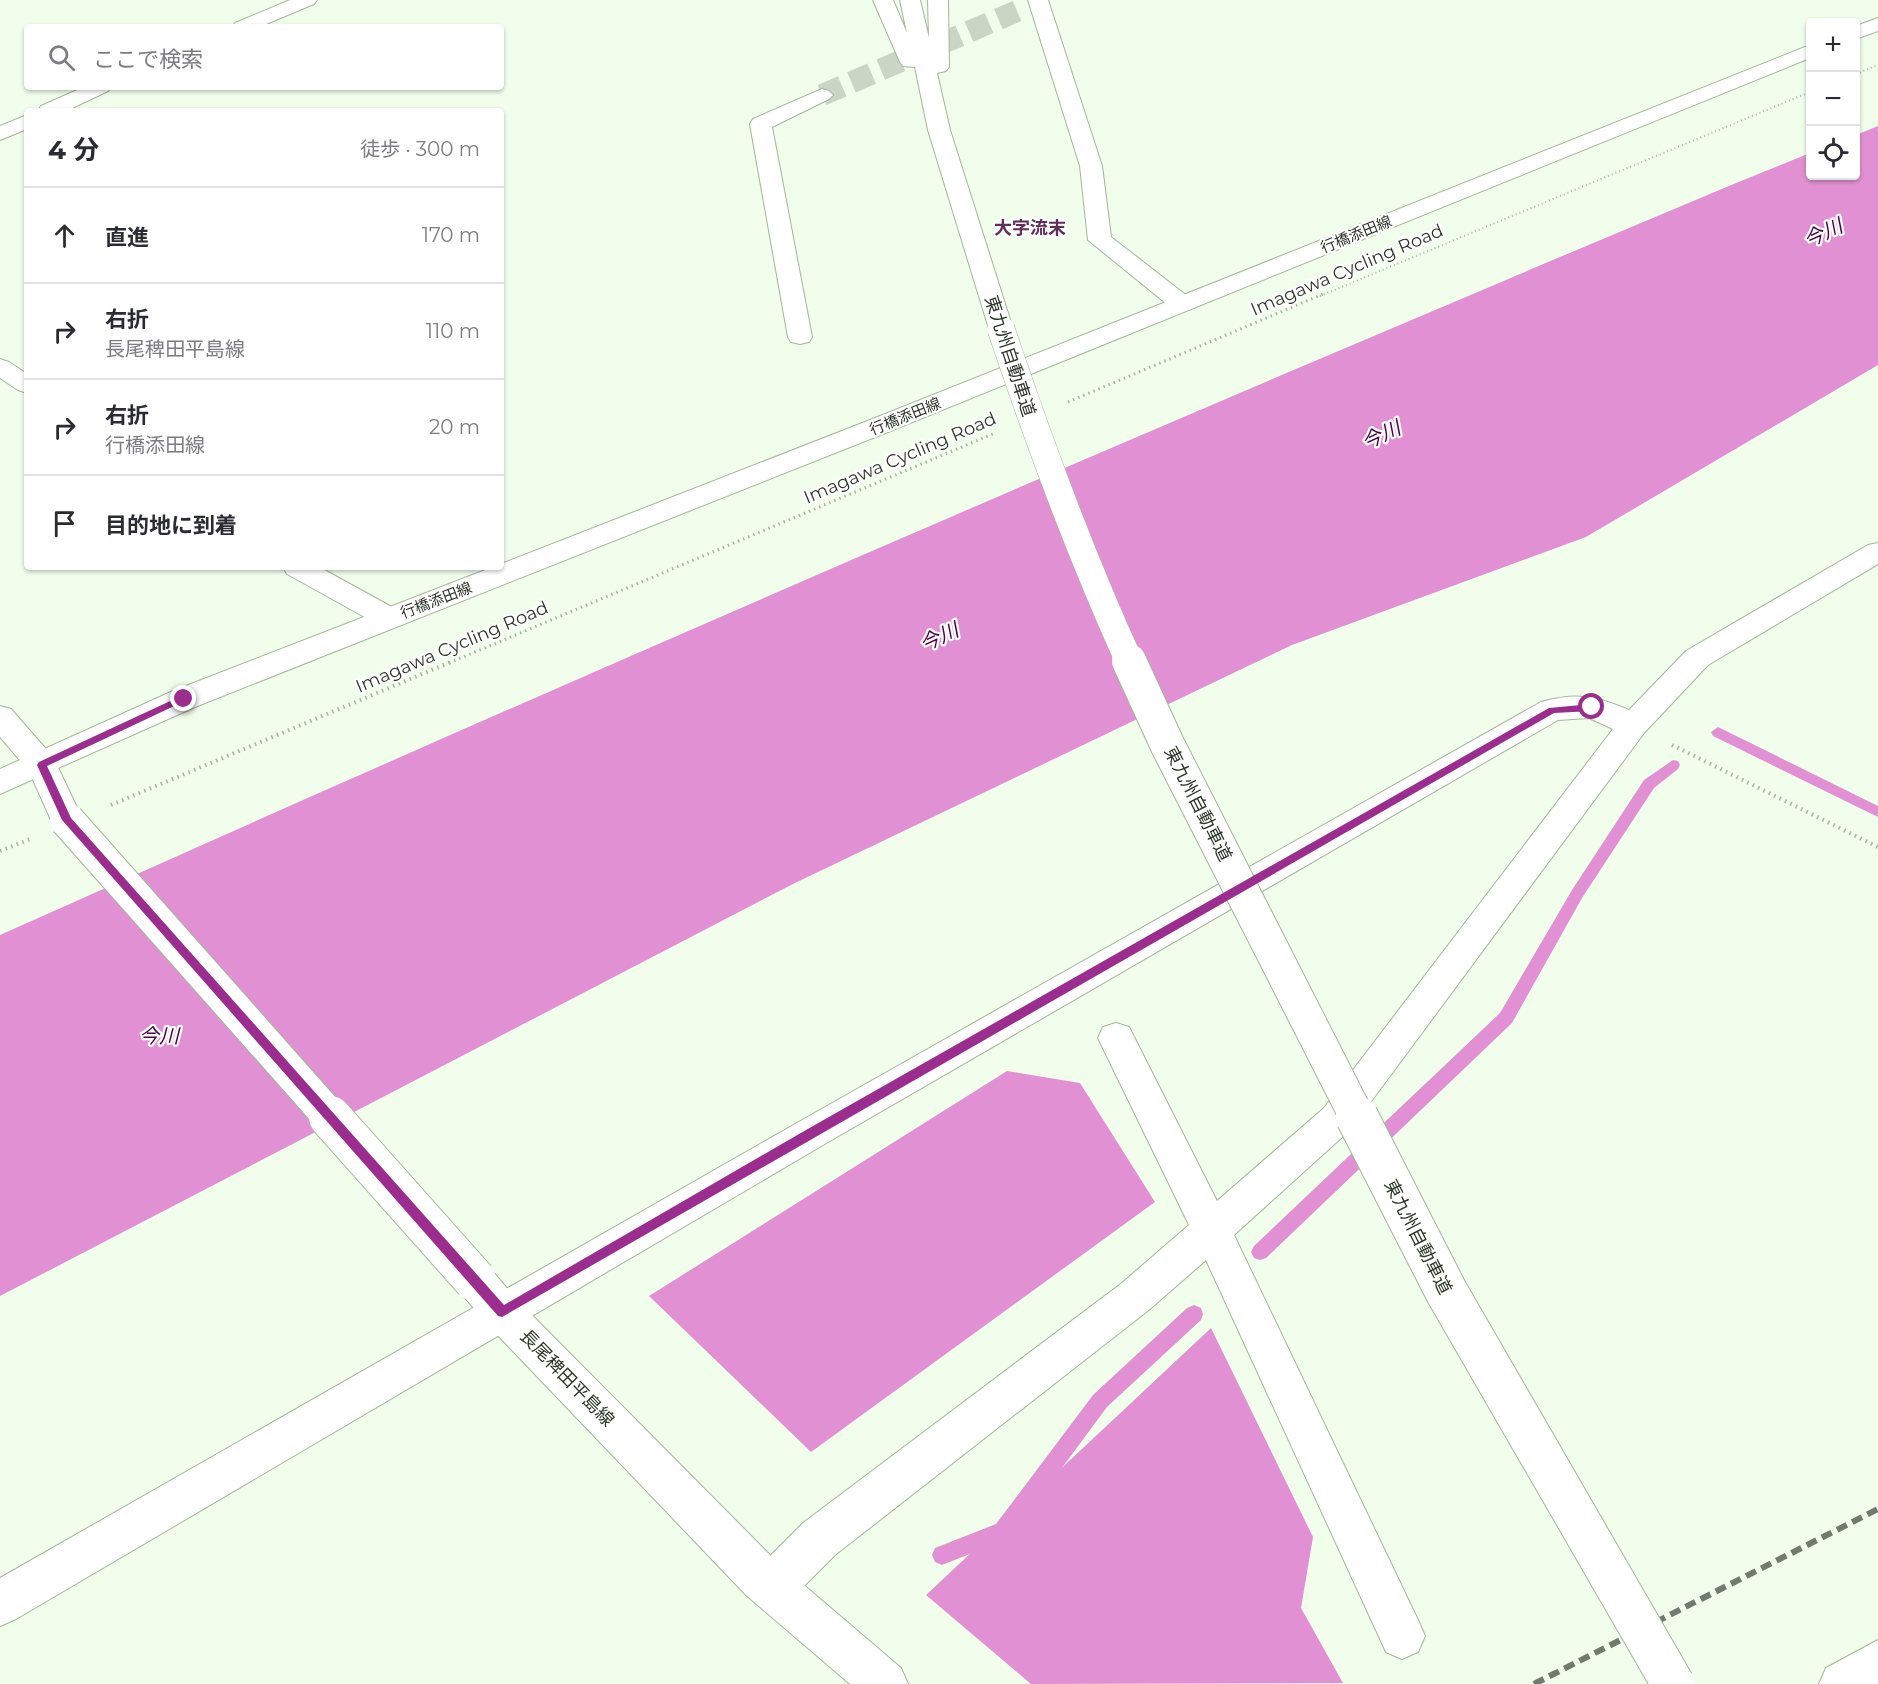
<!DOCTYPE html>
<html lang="ja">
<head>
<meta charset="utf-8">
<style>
  body { margin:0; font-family:Montserrat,"Noto Sans JP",sans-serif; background:#f2f2f3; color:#2b2b33 }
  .controls { position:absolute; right:18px; top:18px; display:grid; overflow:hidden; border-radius:6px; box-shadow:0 2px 4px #0004 }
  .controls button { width:54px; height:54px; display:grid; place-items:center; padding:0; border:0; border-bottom:2px solid #e1e1e2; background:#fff; color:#2b2b33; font:30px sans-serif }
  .stop { position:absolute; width:18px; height:18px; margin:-14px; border:4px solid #9a2d8d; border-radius:50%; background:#fff }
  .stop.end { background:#9a2d8d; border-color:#fff; box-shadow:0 2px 6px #0008 }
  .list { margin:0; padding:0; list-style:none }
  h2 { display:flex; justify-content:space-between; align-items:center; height:78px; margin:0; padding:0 24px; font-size:26px }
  h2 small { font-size:20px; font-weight:400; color:#7c7c81 }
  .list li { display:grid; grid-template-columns:39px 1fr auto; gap:18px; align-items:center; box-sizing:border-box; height:96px; padding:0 24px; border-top:2px solid #e1e1e2 }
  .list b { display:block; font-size:22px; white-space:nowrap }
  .list p { margin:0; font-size:20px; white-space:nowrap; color:#7c7c81 }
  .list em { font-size:20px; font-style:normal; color:#7c7c81 }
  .icon { flex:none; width:33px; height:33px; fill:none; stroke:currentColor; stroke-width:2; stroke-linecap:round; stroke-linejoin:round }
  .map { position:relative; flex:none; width:1878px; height:1684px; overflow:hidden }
  .search { position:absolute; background:#fff; box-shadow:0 2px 4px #0004; left:24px; top:24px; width:480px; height:66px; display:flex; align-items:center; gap:15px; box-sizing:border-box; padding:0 21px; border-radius:6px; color:#7c7c81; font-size:22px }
  .panel { position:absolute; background:#fff; box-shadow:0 2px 4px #0004; left:24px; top:108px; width:480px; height:462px; border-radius:6px }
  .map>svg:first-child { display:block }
</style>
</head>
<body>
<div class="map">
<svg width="1878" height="1684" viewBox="0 0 1878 1684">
  <rect width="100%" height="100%" fill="#f2feec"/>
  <!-- water -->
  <path fill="#e191d3" d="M1878,126v239l-292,172 -294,108 -499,239 -793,412v-361c576,-258 1154,-508 1736,-752l74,-30v23h46v-41z
    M1007,1071l73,12 75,119 -344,250 -162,-156z
    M1211,1328l102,209 -12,71 42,75 -312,1 -105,-89z"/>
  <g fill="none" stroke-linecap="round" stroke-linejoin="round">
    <!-- stream -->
    <path fill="#e191d3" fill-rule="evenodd" d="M1718,727l160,79v11l-165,-81 -2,-4z
      M1673,760l5,1 2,4 -2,4 -24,19 -72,110 -70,125 -246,235 -6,2 -6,-2 -3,-6 3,-6 246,-233 72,-123 72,-110z
      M1194,1305l7,3 2,6 -2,6 -94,87 -97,131 -68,27 -7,-3 -3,-7 3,-7 61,-24 97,-129 94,-87z"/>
    <!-- street-tunnel -->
    <path stroke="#cad6c5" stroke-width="22" stroke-dasharray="22 10" stroke-linecap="butt" d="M822,95l195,-84"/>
    <!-- street casing -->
    <g stroke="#a2b698" stroke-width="2">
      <path id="street" d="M290,0h27l-3,4 -55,23h-27l3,-4z
        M1028,0h20l54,166 9,71 80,62 3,5 -3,5 -9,2 -9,-2 -85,-69 -8,-74z
        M84,87h27l-3,4 -42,20h-28l3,-5z
        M822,89l7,2 4,4 -4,4 -57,28 40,210 -3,5 -9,2 -9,-2 -3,-5 -38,-213 3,-5z
        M27,115v14l-27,11v-14z
        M0,359l9,3 18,12v19l-9,-3 -18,-12z
        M1878,543v21l-170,101 -64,68 -294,397 -116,105 184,385 7,16 -7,16 -16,7 -16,-7 -180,-392 -56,49 -315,246 -48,48 -16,6 -16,-6 -6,-16 6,-16 48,-48 319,-240 67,-58 -91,-187 5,-11 13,-4 13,4 88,174 107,-93 289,-379 -24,-11 -31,2 -735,425 -807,474 -16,7v-48l797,-455 744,-421c36,-10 55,-6 88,8l57,-59 182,-106z
        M283,567h36l80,44 5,7 -5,7 -10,3 -10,-3 -92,-51z
        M1878,1640v44h-59l7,-16z"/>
    </g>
    <!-- secondary casing -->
    <g stroke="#a2b698" stroke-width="2">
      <path id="secondary" d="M0,706l11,3 42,48 30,63 -4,9 -12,3 -12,-3 -26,-58 -29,-34z
        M475,1262l14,5 27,32 262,264 123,105 7,16h-58l-104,-89 -258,-270 -27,-32 -6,-13 6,-13z"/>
    </g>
    <!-- primary casing -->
    <g stroke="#a2b698" stroke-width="2">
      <path id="primary" d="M1878,18v13l-22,8v-13z
        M1810,45v13l-922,374 -693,275 -195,87v-25l173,-78 320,-124h8v-3l369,-144z"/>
    </g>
    <!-- highway casing -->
    <g stroke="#a2b698" stroke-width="2">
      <path id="highway" d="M873,0h20l14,33 -7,-33h20l9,38 -1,-38h20l1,67 -3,4 -9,2 13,57 63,199 -3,5 -9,2 -9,-2 -3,-5 -61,-199 -13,-63 -12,-1 -3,-4z"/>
    </g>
    <!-- path-far2 -->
    <path stroke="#a9b3a3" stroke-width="2" stroke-dasharray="1 3" stroke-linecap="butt" d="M1856,74l22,-9
      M1320,296l490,-204"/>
    <!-- path-far1 -->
    <path stroke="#a9b3a3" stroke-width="3" stroke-dasharray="1.5 4" stroke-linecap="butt" d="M1068,402l255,-108
      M449,663l546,-230"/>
    <!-- path -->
    <path stroke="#a9b3a3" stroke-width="4" stroke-dasharray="1.5 4.5" stroke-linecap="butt" d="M1672,745l206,102
      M111,805l342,-144
      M0,851l30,-12"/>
    <!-- street -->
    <use href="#street" fill="#fff" fill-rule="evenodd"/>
    <!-- secondary -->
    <use href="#secondary" fill="#fff" fill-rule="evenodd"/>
    <!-- primary -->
    <use href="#primary" fill="#fff" fill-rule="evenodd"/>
    <!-- highway -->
    <use href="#highway" fill="#fff" fill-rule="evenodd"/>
    <!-- rail -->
    <path stroke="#717b6d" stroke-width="6" stroke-dasharray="11 6" stroke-linecap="butt" d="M1534,1684l344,-175"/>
    <!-- secondary-bridge-far1 casing -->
    <g stroke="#a2b698" stroke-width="36" stroke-linecap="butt">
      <path id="secondary-bridge-far1" d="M67,820l265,299"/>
    </g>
    <!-- secondary-bridge casing -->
    <g stroke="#a2b698" stroke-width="44" stroke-linecap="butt">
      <path id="secondary-bridge" d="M330,1117l145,163"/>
    </g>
    <!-- highway-bridge-far2 casing -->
    <g stroke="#a2b698" stroke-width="28" stroke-linecap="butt">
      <path id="highway-bridge-far2" d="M1001,329c38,113 79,225 129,334"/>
    </g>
    <!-- highway-bridge-far1 casing -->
    <g stroke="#a2b698" stroke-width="36" stroke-linecap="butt">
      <path id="highway-bridge-far1" d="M1129,661l38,83 191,375"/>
    </g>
    <!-- highway-bridge casing -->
    <g stroke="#a2b698" stroke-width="44" stroke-linecap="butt">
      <path id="highway-bridge" d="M1357,1117l89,174 227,393"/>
    </g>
    <!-- secondary-bridge-far1 -->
    <use href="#secondary-bridge-far1" stroke="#fff" stroke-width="34"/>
    <!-- secondary-bridge -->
    <use href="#secondary-bridge" stroke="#fff" stroke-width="42"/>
    <!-- highway-bridge-far2 -->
    <use href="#highway-bridge-far2" stroke="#fff" stroke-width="27"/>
    <!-- highway-bridge-far1 -->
    <use href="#highway-bridge-far1" stroke="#fff" stroke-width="34"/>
    <!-- highway-bridge -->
    <use href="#highway-bridge" stroke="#fff" stroke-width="42"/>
  </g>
  <!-- route -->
  <path fill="#9a2d8d" d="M181,696l8,3 -142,67 24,52 433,487 302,-175 743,-422 43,-4 4,3 -4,4 -38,2 -1052,604 -4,-1 -436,-496 -25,-55 2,-3z"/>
  <g text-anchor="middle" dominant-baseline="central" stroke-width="4.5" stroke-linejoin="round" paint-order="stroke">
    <!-- far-street labels -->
    <g font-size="15" fill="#2c3428" stroke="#fff">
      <text transform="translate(1356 234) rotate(-22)">行橋添田線</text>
      <text transform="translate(905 416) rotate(-22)">行橋添田線</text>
      <text transform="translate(436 600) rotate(-21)">行橋添田線</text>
    </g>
    <!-- far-quarter labels -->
    <g font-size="18" font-weight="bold" fill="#632d5a" stroke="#fff">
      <text x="1030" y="228">大字流末</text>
    </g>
    <!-- street labels -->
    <g font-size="18" fill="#2c3428" stroke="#fff">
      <text transform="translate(1347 270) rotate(-23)">Imagawa Cycling Road</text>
      <text transform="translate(1010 356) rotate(72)">東九州自動車道</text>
      <text transform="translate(900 458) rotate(-23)">Imagawa Cycling Road</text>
      <text transform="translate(452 647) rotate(-23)">Imagawa Cycling Road</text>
      <text transform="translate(1198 804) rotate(63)">東九州自動車道</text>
      <text transform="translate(1418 1237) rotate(63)">東九州自動車道</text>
      <text transform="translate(567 1378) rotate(46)">長尾稗田平島線</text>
    </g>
    <!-- water labels -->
    <g font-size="20" font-style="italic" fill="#4b0144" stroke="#fff">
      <text transform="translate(1823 233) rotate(-25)">今川</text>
      <text transform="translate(1381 435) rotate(-25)">今川</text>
      <text transform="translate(939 637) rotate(-25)">今川</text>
      <text x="159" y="1036">今川</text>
    </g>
  </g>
</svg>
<div class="controls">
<button>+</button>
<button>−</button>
<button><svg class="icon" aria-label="locate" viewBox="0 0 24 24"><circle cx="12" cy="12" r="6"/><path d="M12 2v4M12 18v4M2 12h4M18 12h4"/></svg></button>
</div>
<div class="stop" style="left:1592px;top:707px"></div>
<div class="stop end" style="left:184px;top:699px"></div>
<div class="search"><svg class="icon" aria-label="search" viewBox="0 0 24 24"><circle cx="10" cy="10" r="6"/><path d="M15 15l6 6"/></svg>ここで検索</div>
<section class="panel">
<h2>4 分<small>徒歩 · 300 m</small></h2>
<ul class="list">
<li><svg class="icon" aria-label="ahead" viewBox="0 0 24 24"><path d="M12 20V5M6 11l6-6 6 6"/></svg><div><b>直進</b></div><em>170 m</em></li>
<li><svg class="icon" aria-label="right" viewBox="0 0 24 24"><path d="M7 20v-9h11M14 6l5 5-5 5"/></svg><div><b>右折</b><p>長尾稗田平島線</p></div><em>110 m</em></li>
<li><svg class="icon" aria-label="right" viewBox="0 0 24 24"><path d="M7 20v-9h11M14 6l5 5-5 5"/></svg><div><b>右折</b><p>行橋添田線</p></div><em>20 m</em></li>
<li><svg class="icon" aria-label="arrive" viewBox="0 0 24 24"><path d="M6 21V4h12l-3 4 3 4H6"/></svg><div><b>目的地に到着</b></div></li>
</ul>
</section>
</div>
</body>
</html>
